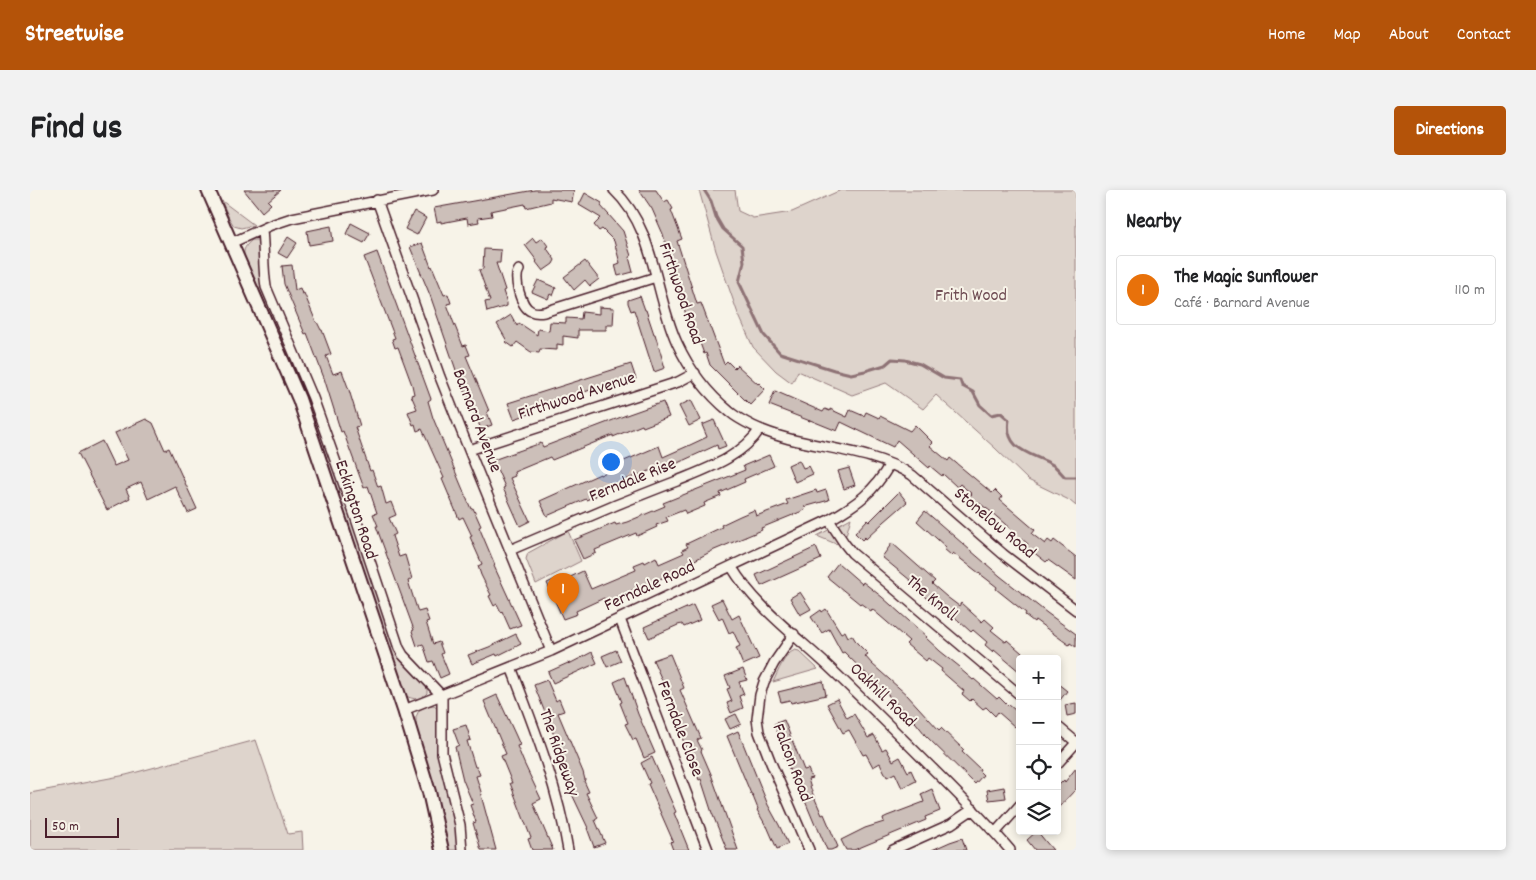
<!DOCTYPE html>
<html lang="en">
<head>
<meta charset="utf-8">
<style>
  body { margin:0; font-family:Dekko,sans-serif; background:#f2f2f2; color:#202124 }
  .controls { position:absolute; right:15px; bottom:15px; display:grid; overflow:hidden; border-radius:5px; box-shadow:0 2px 8px #0003 }
  .controls button { width:45px; height:45px; display:grid; place-items:center; padding:0; border:0; border-bottom:1px solid #e0e0e0; background:#fff; color:#202124; font:25px sans-serif }
  .scale { position:absolute; left:15px; bottom:12px; width:74px; box-sizing:border-box; padding-left:5px; border:2px solid #4a1f2b; border-top:0; font-size:14px; line-height:18px; white-space:nowrap; color:#4a1f2b; -webkit-text-stroke:4px #f7f3e8; paint-order:stroke }
  .you { position:absolute; left:580px; top:271px; width:18px; height:18px; margin:-12px; border:4px solid #fff; border-radius:50%; background:#1a73e8; box-shadow:0 0 0 8px #1a73e833 }
  .badge { display:grid; place-items:center; width:32px; height:32px; border-radius:50%; background:#b45309; color:#fff; font-size:16px; font-weight:700 }
  .pin { position:absolute; translate:-50% -41px; filter:drop-shadow(0 1px 2px #0008) }
  .pin::after { content:''; position:absolute; top:26px; width:18px; height:15px; background:inherit; clip-path:polygon(0 0,100% 0,50% 100%) }
  .list { margin:0; padding:0; list-style:none }
  h2 { display:flex; justify-content:space-between; align-items:center; height:65px; margin:0; padding:0 20px; font-size:21px }
  h2 small { font-size:16px; font-weight:400; color:#757577 }
  .list li { display:grid; grid-template-columns:32px 1fr auto; gap:15px; align-items:center; box-sizing:border-box; height:70px; margin:0 10px 10px; padding:0 10px; border:1px solid #e0e0e0; border-radius:5px }
  .list b { display:block; font-size:19px; white-space:nowrap }
  .list p { margin:0; font-size:16px; white-space:nowrap; color:#757577 }
  .list em { font-size:16px; font-style:normal; color:#757577 }
  .icon { flex:none; width:28px; height:28px; fill:none; stroke:currentColor; stroke-width:2; stroke-linecap:round; stroke-linejoin:round }
  .map { position:relative; flex:none; width:1046px; height:660px; overflow:hidden; border-radius:5px }
  header { display:flex; align-items:center; gap:30px; box-sizing:border-box; height:70px; padding:0 25px; background:#b45309; color:#fff }
  header strong { font-size:24px }
  nav { display:flex; gap:28px; margin-inline-start:auto; font-size:18px }
  .intro { display:flex; align-items:center; justify-content:space-between; box-sizing:border-box; height:120px; padding:0 30px }
  h1 { margin:0; font-size:35px }
  .button { padding:12px 22px; border-radius:5px; background:#b45309; color:#fff; font-size:18px; font-weight:700 }
  main { display:flex; gap:30px; padding:0 30px }
  aside { flex:1; background:#fff; border-radius:5px; box-shadow:0 2px 8px #0003 }
  .map>svg:first-child { display:block }
</style>
</head>
<body>
<header>
<strong>Streetwise</strong>
<nav><a>Home</a><a>Map</a><a>About</a><a>Contact</a></nav>
</header>
<div class="intro"><h1>Find us</h1><a class="button">Directions</a></div>
<main>
<div class="map">
<svg width="1046" height="660" viewBox="0 0 1046 660">
  <rect width="100%" height="100%" fill="#f7f3e8"/>
  <filter id="ink" filterUnits="userSpaceOnUse"><feTurbulence type="fractalNoise" baseFrequency=".02" numOctaves="2"/><feDisplacementMap in="SourceGraphic" scale="10" xChannelSelector="R" yChannelSelector="G"/><feConvolveMatrix kernelMatrix="1 2 1 2 8 2 1 2 1" color-interpolation-filters="sRGB"/></filter>
  <g filter="url(#ink)">
    <!-- green -->
    <path fill="#ded4cc" stroke="#947a7c" d="M669,0h36l3,21 15,7 39,-6 49,-22h235v316l-7,-6 -41,-20 -33,-32 -59,-53 -13,14 -37,-26 -34,12 -54,-24 -6,12 -16,-12 -23,-24 -16,-36 -21,-60z
      M192,12v-1l32,24 -13,3 -7,-2 -5,-8z
      M222,50h5l2,2v22l2,17 53,127 81,240 5,10 27,29v6c-6,7 -13,7 -21,3l-162,-440c-1,-7 2,-11 8,-16z
      M821,328l-5,17 -10,9 -19,-8z
      M538,341l13,30 -45,23 -10,-25 2,-6z
      M765,460l4,1 19,18 -45,13c5,-10 11,-28 22,-32z
      M404,515l4,3c2,16 -3,31 0,47 5,32 19,62 21,95h-11l-9,-43 -23,-75v-15l3,-7 8,-4z
      M226,550l32,94 14,-2 1,18h-273v-57l96,-18z"/>
    <g fill="none" stroke-linecap="round" stroke-linejoin="round">
      <!-- stream -->
      <path stroke="#8e7275" stroke-width="3" d="M674,0l7,11 5,16 7,12 19,17 2,16 -5,20 25,53 16,18 54,17 17,4 14,-3 20,-6 7,-6 13,1 15,4 24,14 16,2 2,6 11,6 7,13 11,10 10,-2 8,7c-5,30 22,33 42,44 5,2 10,9 14,13h11"/>
    </g>
    <!-- building -->
    <path fill="#ccbfb9" stroke="#4a1f2b" d="M214,0h37l-13,11 3,3 -9,8z
      M505,0h39l-2,12 -21,-4v4l-25,6 -1,-4 -34,7 1,5 -14,2 1,4 -11,2 -1,-6 -26,5v-2l-4,1 -3,-14z
      M609,0h17l8,12 4,-2 5,9 -2,1 11,29 -5,2 20,63 4,-1 23,61 3,-3 7,7 3,-3 21,19 1,-1 6,6 -15,16 -40,-40 -4,-12 -2,1 -4,-11 -2,1 -12,-28 -4,-18 -16,-49h1l-4,-15 -11,-25z
      M555,3l17,10 -1,3 22,25 8,25 -2,1 4,15 -15,4 -3,-11 5,-2 -6,-22 -12,-12 -3,2 -5,-6 7,-7 -22,-13z
      M384,21l12,7 -9,17 -12,-6z
      M321,33l19,10 -6,10 -18,-9z
      M301,36l2,15 -24,4 -2,-14z
      M258,47l9,6 -10,15 -9,-5z
      M503,48l3,4 6,-4 6,8 -2,1 9,13 -2,4 -10,7 -7,-9 1,-1 -12,-16z
      M392,53l9,24 1,-1 12,29 4,-1 3,9 -4,1 6,17 10,25 3,-1 4,10 -4,1 23,55 -2,1 5,13 -11,4 -24,-56 -27,-78 -20,-48z
      M454,59l17,1 -1,13h-4l9,27 -2,1 4,12v3l-20,6 -2,-10 5,-1 -11,-31 4,-1z
      M347,62l54,147 -3,2 5,17 38,91 2,-1 8,18 -2,1 16,38 -1,1 27,59 -11,4 -8,-18 -1,1 -4,-8 -3,2 -5,-10 2,-1 -10,-20 -3,-9 4,-2 -12,-27 2,-1 -9,-19 -4,2 -17,-40 2,-1 -22,-49 -5,2 -2,-7 -2,1 -5,-13 9,-3 -6,-14 3,-1 -2,-9 -14,-38 -3,1 -3,-9 3,-1 -31,-81z
      M555,71l14,18 -9,7 -5,-6 -11,10 -10,-13z
      M262,75l3,25 5,-2 2,6 2,-1 12,29h1l4,8h1l9,24 -5,2 7,18 9,-3 7,19 11,36 -5,1 15,44 2,-1 6,17 3,-1 5,18 5,-2 5,13 -7,3 7,16 -4,2 7,21 6,-2 7,24 -4,2 10,31 7,-2 4,11 -3,1 7,22 6,-2 4,11 -2,1 8,20 -9,4 -7,-17 -4,1 -6,-18 -6,2 -5,-15 2,-1 -38,-104h2l-5,-12 4,-1 -9,-27 -4,2 -21,-57 -2,1 -17,-54 -17,-45 -2,1 -21,-50 -2,-18z
      M508,90l18,8 -3,8 -3,-2 -2,5 -16,-7z
      M610,106l5,14h1l8,24h1l10,34 -11,4 -20,-62 -3,1 -3,-8v-3z
      M569,117l15,1 -1,17h-7v5h-28v8l-15,-2v9l-6,-1v6l-17,-1 -1,4 -8,-1 -14,-10 -4,5 -7,-5 1,-1 -10,-17 14,-9 6,11 2,-3 18,12 1,-6 11,2 1,-9 16,1v-5l15,1 1,-7 17,2z
      M601,174l5,15 -21,7 -1,-3 -50,15 -36,13 1,3 -15,5 -6,-16z
      M745,201l48,21 2,-3 5,2v-2l17,8 3,-7 14,6 2,-4 13,6 1,-2 30,15 5,-6 18,18 -3,3 18,15 2,-3 42,35 3,-3 7,7 -2,3 35,30 -3,4 13,10 3,-4 4,3 2,-3 22,17v23l-28,-20 -2,2 -9,-7 -11,-9 2,-2 -38,-33 -11,-8 -1,2 -9,-8 3,-3 -12,-10 -3,3 -14,-13 -1,2 -12,-10 -1,2 -32,-28 -4,7 -52,-25 -4,9 -27,-11v1l-41,-16z
      M661,210l10,20 -12,6 -10,-20z
      M633,212l6,15 -26,10 -1,-2 -29,12v-2l-61,25 -2,-3 -36,15 1,4 -5,2 20,43 -10,5 -17,-38 2,-1 -12,-27 48,-17 2,4 86,-33z
      M116,229l7,4 12,27 4,-2 28,61 -9,4 -13,-27 -27,13 -7,-17 -15,7 4,9 -23,12 -29,-57 24,-12 12,25 14,-6 -13,-27z
      M684,230l12,26 -8,3 -1,-4 -59,27 -1,-4 -37,14 -25,11 1,3 -10,4v-1l-39,17 -7,-15 60,-27v1l18,-8 -1,-3 42,-18 4,11 27,-12 17,-8 -5,-12z
      M739,265l5,11 -30,13 1,3 -25,11 1,3 -17,7 1,3 -19,8 -2,-4 -18,7 2,4 -12,4 1,2 -20,9 -1,-3 -41,17 1,3 -13,6 -9,-19 41,-17 1,2 11,-3 38,-16 -2,-3 82,-33 -2,-4z
      M769,270l4,8 6,-2 4,8 -18,8 -7,-17z
      M819,278l6,17 -11,4 -6,-18z
      M786,300l1,3 9,-3 3,10 -25,7 1,3 -44,18 1,2 -50,21 -25,13 1,2 -21,10 -12,5v-1l-49,22 -2,-4 -28,13 1,3 -14,5 -16,-36 13,-6 2,4 21,-10 8,18 45,-19 -2,-5 10,-4 1,2 11,-6 3,7 25,-11 -2,-3 6,-3 -2,-3 36,-17 -1,-2 19,-9 14,-6 2,6 32,-12 -2,-4z
      M869,302l8,10 -23,20 -18,17 -1,-2 -3,3 -7,-7 12,-13 2,2z
      M895,321l75,65 47,37 29,21v13l-6,-4 -1,2 -34,-25 -1,2 -9,-7 1,-2 -30,-24 1,-2 -44,-34 -2,2 -7,-6 2,-2 -29,-26z
      M862,353l43,38 -3,3 15,13 12,9 2,-3 21,19 3,-3 9,8 -3,3 15,12 1,-2 22,19h-9v13l-26,-22 -1,2 -8,-7 2,-3 -14,-12 -2,2 -23,-21 -2,2 -10,-9 -1,2 -20,-20 1,-1 -34,-28z
      M786,357l5,12 -60,27 -5,-11z
      M808,373l24,21 1,-2 19,15 45,40 -1,1 14,13 20,16 -1,1 14,12 1,-1 23,20 2,-2 9,9 1,-1 11,9v7l-5,6 -17,-15 -3,4 -9,-9 -3,2 -11,-10 -2,2 -8,-7 2,-3 -23,-20 1,-2 -14,-11 -2,3 -20,-17 3,-3 -37,-32 -1,2 -11,-8v1l-33,-27z
      M770,402l11,17 -11,6 -10,-17z
      M692,409l10,20 7,-4 20,43 -16,7 -7,-17 4,-2 -7,-15 -4,2 -7,-16 -3,2 -8,-15z
      M663,415l7,15 -16,7 -2,-3 -4,1 -29,13 -5,-11z
      M796,419l15,24 4,-2 3,6 4,-2 5,8 11,11 -3,2 7,8 35,31 32,35 2,-2 23,22 -2,2 18,17 -1,2 4,4 -8,9 -51,-50v-1l-8,-10 -23,-23 -49,-48 -2,1 -13,-24 -7,4 -11,-16 10,-7 1,2z
      M486,444l5,10 -24,12 -1,-2 -24,10 -4,-9 21,-8z
      M586,460l5,11 -14,6 -5,-11z
      M562,462l5,11 -44,20 -5,-11 20,-9 1,1z
      M640,464l14,34 -4,2 21,48 -4,2 5,10 -1,1 10,23 27,76h-11l-15,-37 -11,-34 -2,1 -18,-45 5,-1 -33,-74z
      M713,479l4,11 -8,2 5,12 -5,2 4,12 -12,5 -4,-10 5,-2 -5,-12 3,-1 -5,-12z
      M595,487l13,37 17,39 -11,5 -8,-19 -3,1 -8,-16 3,-1 -8,-20 2,-1 -8,-20z
      M517,490l9,21 3,-2 5,12 -6,2 25,59 2,8 -1,1 5,11 -3,1 12,25 -3,2 10,23 -11,4 -7,-19h1l-18,-38 5,-2 -41,-103z
      M793,491l3,14 -35,8 -1,-3 -9,2 -3,-10z
      M1027,493l10,8 -10,13z
      M467,505l19,41 4,9 -3,1 7,17 17,36 -8,4 20,47h-21l-4,-11 3,-1 -21,-55h2l-11,-27 5,-2 -22,-53z
      M807,509l10,19 7,-4 14,24 6,-3 8,15 4,-2 7,13 7,-4 8,15 3,-2 5,11 -14,7 -7,-15 -8,4 -7,-14 -7,4 -7,-13 -3,1 -14,-25 -6,3 -16,-29z
      M1046,513v11l-9,2 -2,-11z
      M706,524l5,10 -11,5 -5,-10z
      M754,530l20,50 4,-1 4,9 -4,1 4,13 10,23 2,-1 14,33 -7,3h-4l-11,-26 -1,1 -22,-53 -2,1 -7,-16 3,-1 -13,-32z
      M436,535l5,15 -4,1 8,26h2l3,8 -4,1 6,19h-1l15,55h-15l-8,-27 3,-1 -6,-17 3,-1 -10,-24 -8,-33 4,-2 -6,-16z
      M708,541l30,74 11,20 9,19 -11,5 -10,-23h-1l-9,-16 1,-1 -6,-15h-1l-24,-58z
      M622,567l24,55 -2,1 15,37h-16l-3,-8 3,-1 -25,-57 2,-1 -9,-20z
      M1046,578v21l-19,20v-22l7,-7 1,2z
      M974,597l2,11 -17,2 -2,-10z
      M902,599l8,22 -15,6 1,3 -72,30h-8l-5,-10 24,-12 19,-6 -1,-4 4,-2 37,-14 -3,-8z
      M1007,641l9,11 7,8h-18l-8,-10z
      M932,648l4,12h-34l18,-8z"/>
    <g fill="none" stroke-linecap="round" stroke-linejoin="round">
      <!-- minor casing -->
      <g stroke="#4a1f2b" stroke-width="12">
        <path id="minor" d="M584,0c42,40 40,103 63,153 12,26 31,51 53,69 7,6 15,10 23,14 50,24 111,19 159,49l91,79 73,56
          M347,10l63,177 29,73 82,201
          M232,40c2,19 1,38 4,57l47,111 41,115 45,135 4,7 39,41v57l18,72 2,25
          M201,53l40,-18 21,-7 141,-28
          M489,80c-6,8 2,37 12,41 4,2 8,2 13,1l112,-35
          M439,260l209,-68 17,-9
          M799,330l15,23 8,10 168,142
          M480,360c35,-15 71,-30 106,-45 20,-8 40,-16 61,-24 29,-12 65,-24 83,-52
          M701,376c24,40 63,68 97,100 37,35 73,71 109,107 25,25 50,50 73,77
          M590,429l88,231
          M764,444l-20,29 -10,19 -4,13 -3,24 2,13 12,31 38,87
          M481,477c23,60 47,120 57,183
          M374,520l147,-59 278,-131c28,-16 45,-28 61,-56
          M1027,536l19,16
          M1027,574l19,-21
          M965,643l25,-28
          M863,660l58,-26 22,-15"/>
      </g>
      <!-- secondary casing -->
      <g stroke="#4a1f2b" stroke-width="16">
        <path id="secondary" d="M178,0l91,209 105,311 25,82 13,58"/>
      </g>
      <!-- minor -->
      <use href="#minor" stroke="#f7f3e8" stroke-width="9"/>
      <!-- secondary -->
      <use href="#secondary" stroke="#f7f3e8" stroke-width="12"/>
    </g>
  </g>
  <g text-anchor="middle" dominant-baseline="central" stroke-width="4" stroke-linejoin="round" paint-order="stroke">
    <!-- street labels -->
    <g font-size="18" fill="#4a1f2b" stroke="#f7f3e8">
      <text transform="translate(650 104) rotate(71)">Firthwood Road</text>
      <text transform="translate(547 207) rotate(-18)">Firthwood Avenue</text>
      <text transform="translate(446 231) rotate(69)">Barnard Avenue</text>
      <text transform="translate(603 291) rotate(-22)">Ferndale Rise</text>
      <text transform="translate(325 320) rotate(72)">Eckington Road</text>
      <text transform="translate(964 334) rotate(40)">Stonelow Road</text>
      <text transform="translate(620 397) rotate(-25)">Ferndale Road</text>
      <text transform="translate(901 409) rotate(40)">The Knoll</text>
      <text transform="translate(852 506) rotate(44)">Oakhill Road</text>
      <text transform="translate(649 539) rotate(69)">Ferndale Close</text>
      <text transform="translate(528 563) rotate(71)">The Ridgeway</text>
      <text transform="translate(761 573) rotate(69)">Falcon Road</text>
    </g>
    <!-- park labels -->
    <g font-size="18" fill="#6f4c53" stroke="#f7f3e8">
      <text x="941" y="106">Frith Wood</text>
    </g>
  </g>
</svg>
<div class="controls">
<button>+</button>
<button>−</button>
<button><svg class="icon" aria-label="locate" viewBox="0 0 24 24"><circle cx="12" cy="12" r="6"/><path d="M12 2v4M12 18v4M2 12h4M18 12h4"/></svg></button>
<button><svg class="icon" aria-label="layers" viewBox="0 0 24 24"><path d="M12 4l9 5-9 5-9-5zM3 14l9 5 9-5"/></svg></button>
</div>
<div class="scale">50 m</div>
<div class="you"></div>
<div class="pin badge" style="left:533px;top:424px;background:#e8710a">1</div>
</div>
<aside>
<h2>Nearby<small></small></h2>
<ul class="list">
<li><span class="badge" style="background:#e8710a">1</span><div><b>The Magic Sunflower</b><p>Café · Barnard Avenue</p></div><em>110 m</em></li>
</ul>
</aside>
</main>
</body>
</html>
